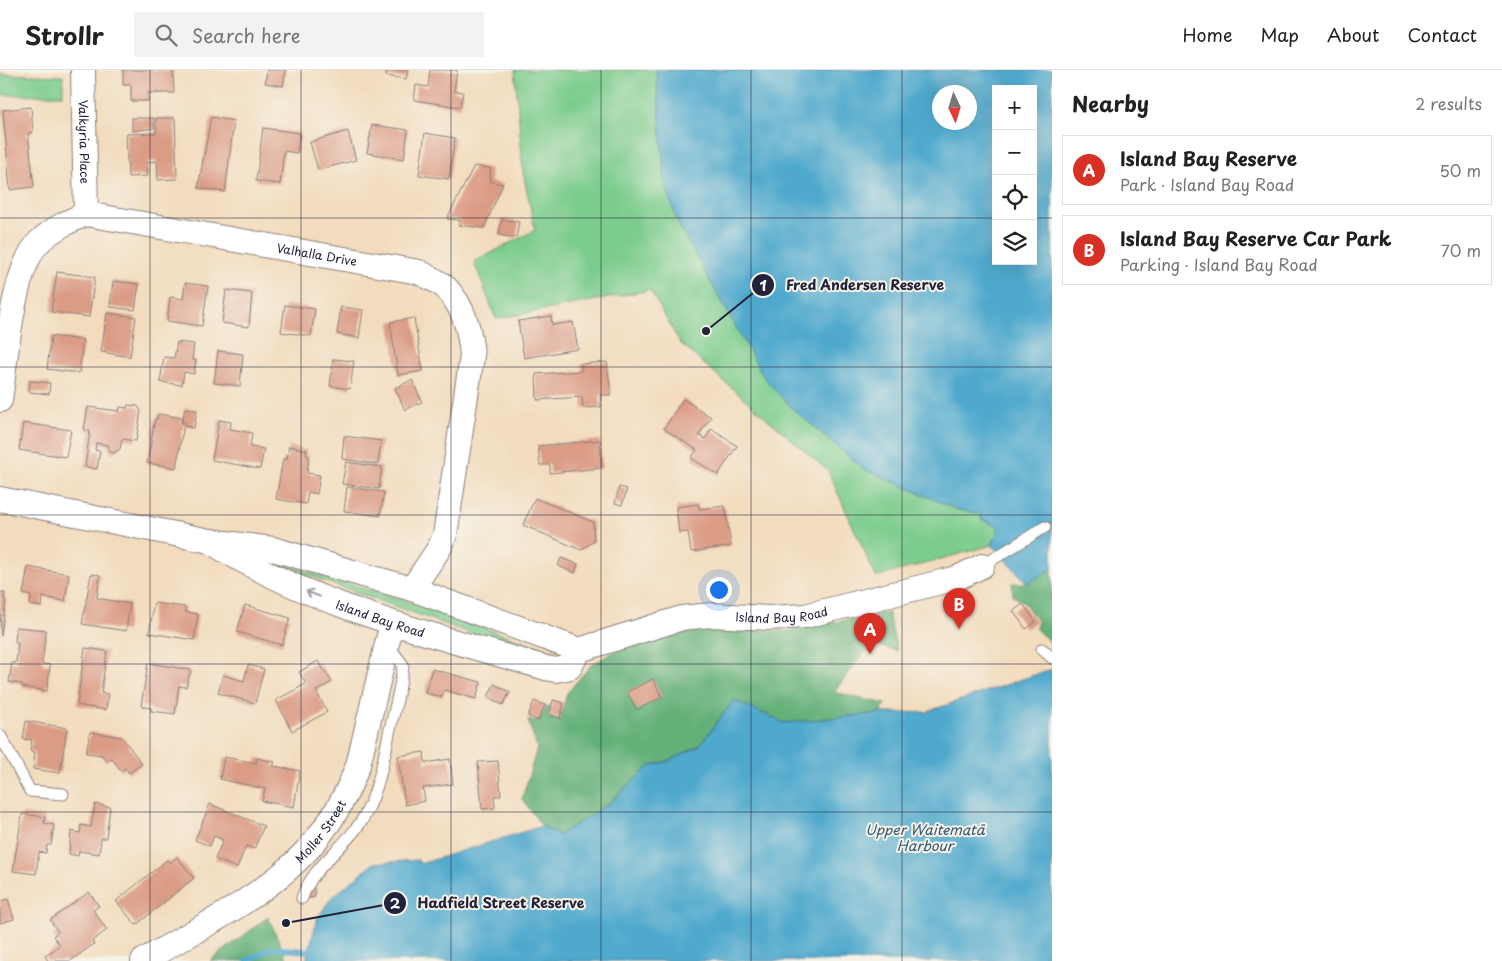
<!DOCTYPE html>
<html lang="en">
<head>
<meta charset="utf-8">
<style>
  body { margin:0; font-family:"Playpen Sans",sans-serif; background:#f2f2f2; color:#222 }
  .controls { position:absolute; right:15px; top:15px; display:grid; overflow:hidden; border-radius:0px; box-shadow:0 5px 20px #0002 }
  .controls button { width:45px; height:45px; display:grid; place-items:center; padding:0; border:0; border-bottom:1px solid #e0e0e0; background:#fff; color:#222; font:25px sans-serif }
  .compass { position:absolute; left:932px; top:15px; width:45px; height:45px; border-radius:50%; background:#fff; box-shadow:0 5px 20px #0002; rotate:176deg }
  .you { position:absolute; left:718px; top:519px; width:18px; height:18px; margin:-12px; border:4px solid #fff; border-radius:50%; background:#1a73e8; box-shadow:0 0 0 8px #1a73e833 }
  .badge { display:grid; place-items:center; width:32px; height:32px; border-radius:50%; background:#d93025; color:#fff; font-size:16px; font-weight:700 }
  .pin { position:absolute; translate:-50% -41px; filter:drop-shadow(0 1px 2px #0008) }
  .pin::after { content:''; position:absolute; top:26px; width:18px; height:15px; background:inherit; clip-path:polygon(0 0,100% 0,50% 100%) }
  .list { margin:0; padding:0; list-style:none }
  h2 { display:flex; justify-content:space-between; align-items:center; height:65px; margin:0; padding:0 20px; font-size:21px }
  h2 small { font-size:16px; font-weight:400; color:#767676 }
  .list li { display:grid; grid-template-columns:32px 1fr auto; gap:15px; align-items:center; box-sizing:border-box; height:70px; margin:0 10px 10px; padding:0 10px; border:1px solid #e0e0e0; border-radius:0px }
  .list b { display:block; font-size:19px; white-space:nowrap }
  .list p { margin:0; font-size:16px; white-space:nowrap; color:#767676 }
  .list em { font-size:16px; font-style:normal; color:#767676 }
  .icon { flex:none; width:28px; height:28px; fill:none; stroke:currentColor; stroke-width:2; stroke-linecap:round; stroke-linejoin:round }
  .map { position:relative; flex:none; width:1052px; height:891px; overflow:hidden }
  header { display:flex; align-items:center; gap:30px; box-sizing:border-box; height:70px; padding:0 25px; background:#fff; border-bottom:1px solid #e0e0e0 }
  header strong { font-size:24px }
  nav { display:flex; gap:28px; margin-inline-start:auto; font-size:18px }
  .search { width:350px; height:45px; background:#f2f2f2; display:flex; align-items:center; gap:12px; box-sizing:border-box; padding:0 18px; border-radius:0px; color:#767676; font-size:19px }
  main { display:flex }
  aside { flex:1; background:#fff }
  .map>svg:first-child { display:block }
</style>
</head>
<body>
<header>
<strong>Strollr</strong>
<div class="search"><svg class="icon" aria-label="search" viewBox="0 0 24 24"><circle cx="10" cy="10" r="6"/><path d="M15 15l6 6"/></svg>Search here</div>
<nav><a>Home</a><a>Map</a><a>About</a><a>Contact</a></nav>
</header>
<main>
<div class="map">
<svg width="1052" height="891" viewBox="0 0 1052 891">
  <rect width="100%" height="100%" fill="#f7f3e8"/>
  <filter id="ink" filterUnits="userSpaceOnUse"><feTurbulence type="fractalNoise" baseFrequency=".02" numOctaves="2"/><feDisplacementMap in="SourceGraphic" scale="10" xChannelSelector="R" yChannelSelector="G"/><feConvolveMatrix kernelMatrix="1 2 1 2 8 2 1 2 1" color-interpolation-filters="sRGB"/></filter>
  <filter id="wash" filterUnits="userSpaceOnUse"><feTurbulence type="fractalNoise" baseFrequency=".0096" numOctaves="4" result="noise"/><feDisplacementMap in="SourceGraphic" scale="20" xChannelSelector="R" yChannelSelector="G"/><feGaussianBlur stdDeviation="1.12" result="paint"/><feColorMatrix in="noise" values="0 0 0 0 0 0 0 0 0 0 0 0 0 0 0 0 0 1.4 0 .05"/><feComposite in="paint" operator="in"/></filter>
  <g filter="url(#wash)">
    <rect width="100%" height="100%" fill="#f2dcbd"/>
    <!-- green -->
    <path fill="#7bcc8d" stroke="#4e7764" d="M515,0h326l45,408 72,32 24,4 -1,5 19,8 -8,18 -116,32 -48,-106 -148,-128 -30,-53 -154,29 -22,-57 61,-32 -12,-58z
      M0,4l63,2v19h-63z
      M270,490l134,40 152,53 -5,9 -283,-101z"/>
    <!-- forest -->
    <path fill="#64b078" stroke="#43695a" d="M1052,499v75l-17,-16 3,-6 -14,-20 -11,-6 -1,-13h15z
      M888,542l9,39 -26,-7 -37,48 51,12 -4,9 -97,10 -50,-23 -35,46 -30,15 -19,5 -43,39 -48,30 -17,-9 -20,-27 15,-51 -9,-28 10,2 8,-16 4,1 -2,10 12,3 7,-27 25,-29 28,-15 79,-19 89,1z
      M268,847l20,44h-78z"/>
    <!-- water -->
    <path fill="#4fa9cd" stroke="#386684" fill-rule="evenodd" d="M656,0h396v499l-25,14 -35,-38 7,-18 -18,-8v-5l-23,-4 -94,-41 -71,-60 -28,-30 -88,-157 -12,-40zM996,19h37v172h-37zM939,22h30v30h-30z
      M1052,599v292h-746l11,-42 14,-21 43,-35 44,-3 2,4 122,-38 17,9 48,-30 43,-39 19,-5 30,-15 35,-46 50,23 97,-10 45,-1z"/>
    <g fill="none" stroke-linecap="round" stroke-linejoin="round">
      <!-- stream -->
      <path stroke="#4fa9cd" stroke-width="6" d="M247,891l25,-13 35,3"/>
    </g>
    <g id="blocks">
      <!-- building -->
      <path fill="#db9c86" d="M123,0h50l1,23h-26v8h-17v-16h-8z
        M267,0h19l-3,16 -18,-3z
        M387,0h21l-2,9 -20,-3z
        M430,0h27l-3,21 9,1 -3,15 -46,-7 2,-15 12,2z
        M31,37l2,25 -5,1 6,54 -24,3 -7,-80z
        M211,47l23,4 -9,71 -27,-4z
        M132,48h22v10l-22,3z
        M156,48h19l2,61 -19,1 -1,-19 -10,1 1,14 -20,1 -2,-43 30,-1z
        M372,55l36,5 -4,29 -37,-6z
        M263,58l37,5 -3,20 -13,-2 -4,33 -24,-3z
        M348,61l8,29 -38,10 -8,-28z
        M425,63l30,5 -6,41 -30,-4z
        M474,96l16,2 1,14 12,2 -19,44 -26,-3 2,-5 -13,-1z
        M502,149l17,3 -3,16 -17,-3z
        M57,202l38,5 -6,40 -38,-5z
        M113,211l26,3 -4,26 -25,-3z
        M185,213l23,3 -6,40 -35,-5 3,-24 13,2z
        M226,220l26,3 -3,34 -27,-4z
        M285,235l30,4 -4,27 -30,-4z
        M341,237l22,3 -4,28 -22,-4z
        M107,243l29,4 -6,40 -29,-5z
        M551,246l1,9 21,-3 5,27 -54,9 -6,-37z
        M414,248l9,53 -25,4 -8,-53z
        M51,266l32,4 -4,33 -32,-4z
        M177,272l17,2 -2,16h4l-2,14 -10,-2 -2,13 -22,-3 4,-25 10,1z
        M218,281l25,3 -3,32 -26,-3z
        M333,289l21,2 -4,28 -20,-3z
        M607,292l4,33h-11l1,12 -18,1 -1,-11 -45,3 -1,-26 46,-3 -1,-7z
        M412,310l10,22 -17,8 -10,-22z
        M30,311l20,2 -1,11 -20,-2z
        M683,329l28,18 -12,18 6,4 6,-10 26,17 -19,29 -27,-17 6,-8 -33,-21z
        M128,335l10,1 3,5 -5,30 -14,-2 -2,10 -7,4 -4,-3 -1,-5 -12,-2 -1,7 5,1 -3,18 -12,-2 5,-36 -6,-1 4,-23 31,4 1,-4 7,1z
        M185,338l12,2 -3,18 -9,-2v-4h-3z
        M158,344l24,4 -1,5 3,1 -8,44 -29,-5 8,-44h2z
        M219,350l12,2 -1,7 22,4 -2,14 14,2 -4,20 -48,-9z
        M23,353l48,7 -5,27 -47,-7z
        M344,366l37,5 -3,23 -36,-5z
        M600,370l2,28 -52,5v-8h-10l-2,-19z
        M289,376l18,4 -1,5 3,1 -2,17 13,2 -3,19 -9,-2 -2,12 -30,-5 7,-40h4z
        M346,392l36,5 -3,22 -37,-5z
        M347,417l37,5 -4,24 -36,-5z
        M619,417l8,2 -5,16 -7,-2z
        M535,428l58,24 1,19 -13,9 -58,-25z
        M698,434l1,5 26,-3 6,40 -40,6 -3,-20 -9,1 -3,-26z
        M561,488l17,6 -3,9 -17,-7z
        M28,497l41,7 -4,27 -22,-4 -1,10 -12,-2 1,-9 -8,-2z
        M91,504l9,1 -3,23 33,6 -4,27 -44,-7z
        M0,522l5,1 -1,7h2l-5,36z
        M154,533l31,4v5l13,2 -4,26 -45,-7z
        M1023,534l13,18 -10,7 -13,-18z
        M245,535l45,13 -8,27 -45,-13z
        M16,557l30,3 -4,34 8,1 -3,26 -25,-4v-3l-13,-2 3,-19h4l2,-20h-3z
        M85,578l22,3 -6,42 7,1 -2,16 -29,-5z
        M318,591l14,21 -16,9 11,21 -35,19 -16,-31 30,-16 -7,-12z
        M148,593l43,7 -5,17 -7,-1 -4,28 -24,-3v-3l-10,-2z
        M248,595l16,4 -9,34 -37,-10 5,-18 21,6z
        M432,599l49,13 -5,17 -32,-9 -2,7 -17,-4z
        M653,609l9,18 -25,13 -10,-18z
        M494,614l16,8 -7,13 -15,-8z
        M553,630l11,3 -4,15 -11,-3z
        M534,631l11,4 -7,16 -10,-5z
        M26,651l41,7 -7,45 -27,-4 2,-17 -5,-1 2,-11 -9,-1z
        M90,662l32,5 20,27 -13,9 -4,-5 -4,3 -9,-13 -6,3 -4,-6 -16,-2z
        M424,682l1,11 25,-4 3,25 -30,4 2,13 -20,4 -7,-49z
        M224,687l32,6 1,-5 18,4 -2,4 27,5 -6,36 -32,-6 3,-12 -45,-10z
        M498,691l3,35h-7l1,12 -13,1 -4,-47z
        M95,734l15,3 -4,31h-5l-2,16 -20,-3 -1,5 -9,-2 2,-23 9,2 1,-8 10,2z
        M210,734l54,22 -10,23 -8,-3 -9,22 -22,-9 8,-19 -9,-4 -4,10 -15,-6z
        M22,744l23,3 -1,6 10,2 -3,20h-4l-1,8 -7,-1 -3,22 -23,-3z
        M177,787l17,21 -58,47 -20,-24 51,-41 3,3z
        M314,818l1,9 -7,1 -1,-9z
        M89,822l10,14 -6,4 14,20 -15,11 2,3 -24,17h-22l-3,-5 15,-11 -7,-9 5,-4 -8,-12z
        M8,829l6,20 -14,4v-22z"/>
    </g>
  </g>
  <g filter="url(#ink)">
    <use href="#blocks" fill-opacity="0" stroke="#8a7f7c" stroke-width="1"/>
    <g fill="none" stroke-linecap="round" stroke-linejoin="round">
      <!-- lane casing -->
      <g stroke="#8a7f7c" stroke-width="13">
        <path id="lane" d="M982,496l63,-39
          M1042,579l10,9
          M0,665l30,56 33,3
          M302,828c11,-34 48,-53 64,-85 13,-25 18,-56 24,-84 5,-21 11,-42 13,-64l-15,-20"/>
      </g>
      <!-- street casing -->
      <g stroke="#8a7f7c" stroke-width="26">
        <g id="street">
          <path id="s1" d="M83,0l3,144"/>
          <path id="s2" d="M0,330c6,-40 12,-132 40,-159 14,-13 29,-20 46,-27l333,58c8,5 20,9 27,16 18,19 24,42 26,68l-27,179 -5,12 -28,42"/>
          <path id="s3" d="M0,429l210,42 63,8 139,40 167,61 103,-32 29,-3 58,3 36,-2 152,-38 25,-12"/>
          <path id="s4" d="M213,473c101,64 220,92 333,125l10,2 14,-3 9,-17"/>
          <path id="s5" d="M143,891c91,-54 176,-87 215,-196l34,-142"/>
        </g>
      </g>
      <!-- lane -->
      <use href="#lane" stroke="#fff" stroke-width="11"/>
      <!-- street -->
      <use href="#street" stroke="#fff" stroke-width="24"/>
    </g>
    <!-- one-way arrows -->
    <defs><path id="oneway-shaft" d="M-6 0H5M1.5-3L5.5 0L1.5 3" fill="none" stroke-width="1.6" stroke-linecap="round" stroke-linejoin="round" transform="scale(1.25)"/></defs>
    <use stroke="#9c9ca7" href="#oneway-shaft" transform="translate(313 524) rotate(-159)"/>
  </g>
  <!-- grid -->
  <path fill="none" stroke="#22223b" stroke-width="1" stroke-opacity="0.55" d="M150,0v891M301,0v891M451,0v891M601,0v891M751,0v891M902,0v891M0,148h996M1033,148h19M0,297h1052M0,445h1052M0,594h1052M0,742h1052"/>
  <g text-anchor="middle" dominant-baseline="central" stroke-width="4" stroke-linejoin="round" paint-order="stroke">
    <!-- street labels -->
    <g font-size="12" fill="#22223b" stroke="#f7f3e8">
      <text stroke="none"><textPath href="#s1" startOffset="72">Valkyria Place</textPath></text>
      <text stroke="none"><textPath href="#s2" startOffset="454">Valhalla Drive</textPath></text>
      <text stroke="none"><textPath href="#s3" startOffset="808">Island Bay Road</textPath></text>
      <text stroke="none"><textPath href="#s4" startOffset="184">Island Bay Road</textPath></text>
      <text stroke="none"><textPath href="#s5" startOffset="222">Moller Street</textPath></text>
    </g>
    <!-- water labels -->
    <g font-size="14" font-style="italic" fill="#345875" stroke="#f7f3e8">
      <text x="925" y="759">Upper Waitematā<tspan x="925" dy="16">Harbour</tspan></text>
    </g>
  </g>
  <!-- callouts -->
  <path fill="none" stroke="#22223b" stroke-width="2" d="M706 261L763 215M286 853L395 833"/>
  <g fill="#22223b" stroke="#f7f3e8" stroke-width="2">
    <circle cx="706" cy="261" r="5"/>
    <circle cx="286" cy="853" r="5"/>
    <circle cx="763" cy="215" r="12"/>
    <circle cx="395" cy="833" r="12"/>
  </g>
  <g font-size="15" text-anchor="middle" font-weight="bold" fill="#fff">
    <text x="763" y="221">1</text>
    <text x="395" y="839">2</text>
  </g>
  <g font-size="14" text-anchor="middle" font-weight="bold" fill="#22223b" stroke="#f7f3e8" stroke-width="4" stroke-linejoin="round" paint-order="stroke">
    <text x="865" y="220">Fred Andersen Reserve</text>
    <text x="501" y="838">Hadfield Street Reserve</text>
  </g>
</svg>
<div class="controls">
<button>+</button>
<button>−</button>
<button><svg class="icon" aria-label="locate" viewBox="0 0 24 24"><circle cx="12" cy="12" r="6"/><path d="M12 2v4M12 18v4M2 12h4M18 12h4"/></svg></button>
<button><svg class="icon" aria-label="layers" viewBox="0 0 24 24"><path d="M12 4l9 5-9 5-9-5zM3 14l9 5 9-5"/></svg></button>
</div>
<svg class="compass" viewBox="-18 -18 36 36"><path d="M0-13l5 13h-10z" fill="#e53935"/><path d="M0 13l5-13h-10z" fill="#767676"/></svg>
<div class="you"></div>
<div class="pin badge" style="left:870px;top:584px">A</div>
<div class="pin badge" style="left:959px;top:559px">B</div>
</div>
<aside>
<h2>Nearby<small>2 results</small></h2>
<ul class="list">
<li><span class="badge">A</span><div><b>Island Bay Reserve</b><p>Park · Island Bay Road</p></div><em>50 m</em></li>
<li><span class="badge">B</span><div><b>Island Bay Reserve Car Park</b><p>Parking · Island Bay Road</p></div><em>70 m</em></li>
</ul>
</aside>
</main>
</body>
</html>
